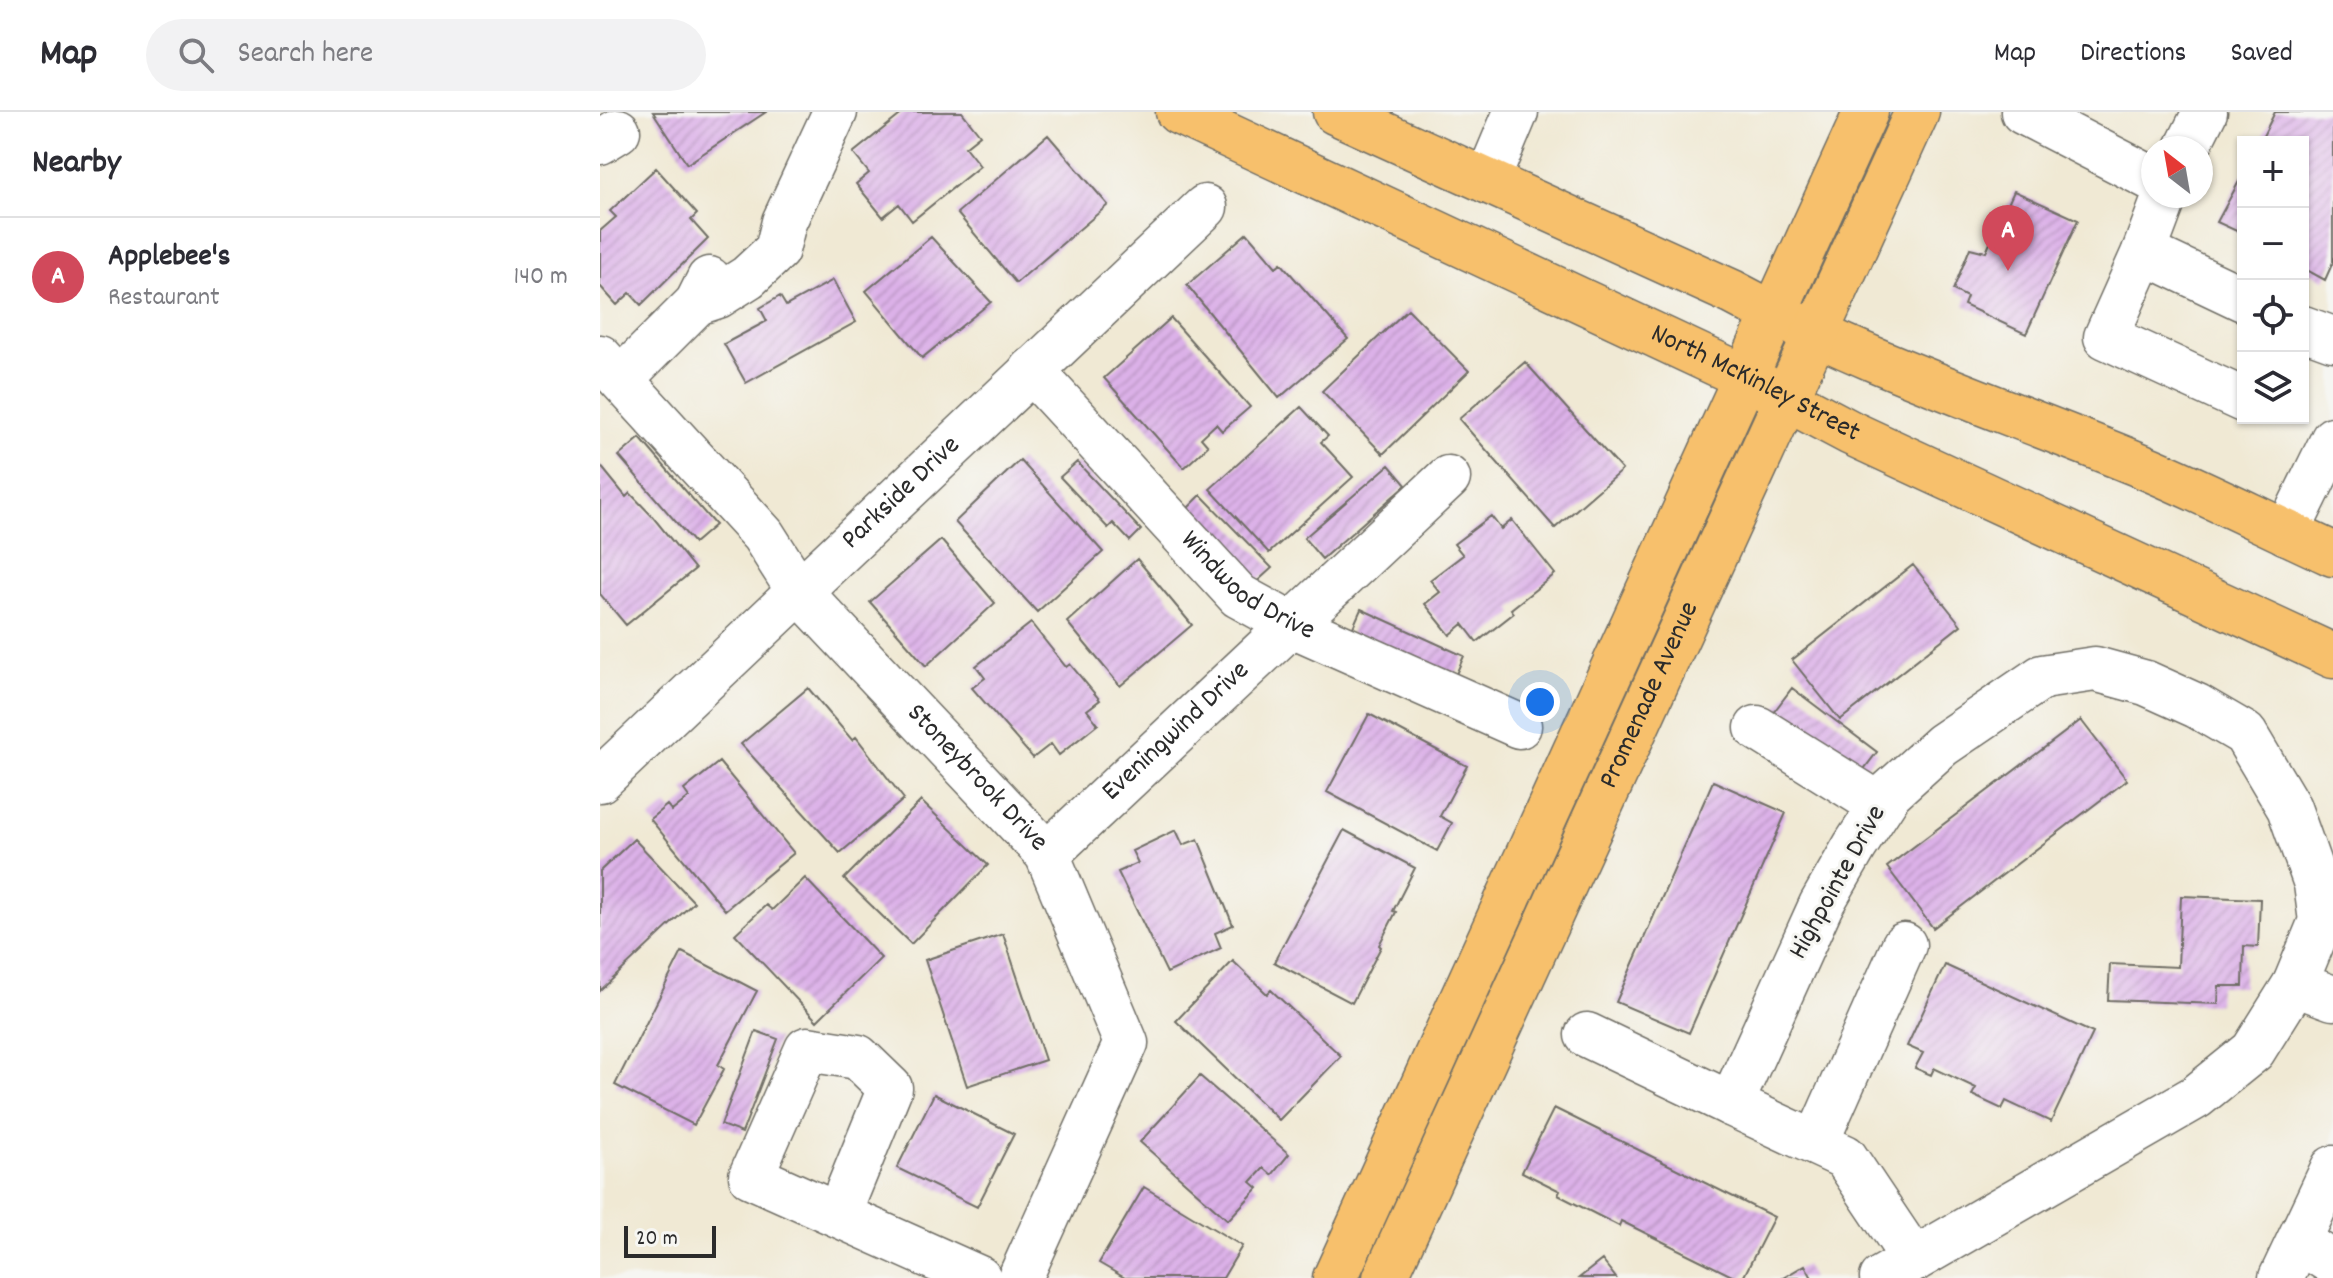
<!DOCTYPE html>
<html lang="en">
<head>
<meta charset="utf-8">
<style>
  body { margin:0; font-family:Dekko,sans-serif; background:#f2f2f3; color:#2b2b33 }
  .controls { position:absolute; right:24px; top:24px; display:grid; overflow:hidden; border-radius:0px; box-shadow:0 2px 6px #0004 }
  .controls button { width:72px; height:72px; display:grid; place-items:center; padding:0; border:0; border-bottom:2px solid #e1e1e2; background:#fff; color:#2b2b33; font:40px sans-serif }
  .compass { position:absolute; left:1541px; top:24px; width:72px; height:72px; border-radius:50%; background:#fff; box-shadow:0 2px 6px #0004; rotate:329deg }
  .scale { position:absolute; left:24px; bottom:20px; width:92px; box-sizing:border-box; padding-left:8px; border:4px solid #2b2b2b; border-top:0; font-size:22px; line-height:28px; white-space:nowrap; color:#2b2b2b; -webkit-text-stroke:6px #f6f6f2; paint-order:stroke }
  .you { position:absolute; left:940px; top:590px; width:28px; height:28px; margin:-20px; border:6px solid #fff; border-radius:50%; background:#1a73e8; box-shadow:0 0 0 12px #1a73e833 }
  .badge { display:grid; place-items:center; width:52px; height:52px; border-radius:50%; background:#d1495b; color:#fff; font-size:26px; font-weight:700 }
  .pin { position:absolute; translate:-50% -66px; filter:drop-shadow(0 2px 4px #0008) }
  .pin::after { content:''; position:absolute; top:42px; width:28px; height:24px; background:inherit; clip-path:polygon(0 0,100% 0,50% 100%) }
  .list { margin:0; padding:0; list-style:none }
  h2 { display:flex; justify-content:space-between; align-items:center; height:104px; margin:0; padding:0 32px; font-size:34px }
  h2 small { font-size:26px; font-weight:400; color:#7c7c81 }
  .list li { display:grid; grid-template-columns:52px 1fr auto; gap:24px; align-items:center; box-sizing:border-box; height:120px; padding:0 32px; border-top:2px solid #e1e1e2 }
  .list b { display:block; font-size:30px; white-space:nowrap }
  .list p { margin:0; font-size:26px; white-space:nowrap; color:#7c7c81 }
  .list em { font-size:26px; font-style:normal; color:#7c7c81 }
  .icon { flex:none; width:44px; height:44px; fill:none; stroke:currentColor; stroke-width:2; stroke-linecap:round; stroke-linejoin:round }
  .map { position:relative; flex:none; width:1733px; height:1166px; overflow:hidden }
  header { display:flex; align-items:center; gap:48px; box-sizing:border-box; height:112px; padding:0 40px; background:#fff; border-bottom:2px solid #e1e1e2 }
  header strong { font-size:38px }
  nav { display:flex; gap:44px; margin-inline-start:auto; font-size:28px }
  .search { width:560px; height:72px; background:#f2f2f3; display:flex; align-items:center; gap:20px; box-sizing:border-box; padding:0 28px; border-radius:44px; color:#7c7c81; font-size:30px }
  main { display:flex }
  aside { flex:1; background:#fff }
  .map>svg:first-child { display:block }
</style>
</head>
<body>
<header>
<strong>Map</strong>
<div class="search"><svg class="icon" aria-label="search" viewBox="0 0 24 24"><circle cx="10" cy="10" r="6"/><path d="M15 15l6 6"/></svg>Search here</div>
<nav><a>Map</a><a>Directions</a><a>Saved</a></nav>
</header>
<main>
<aside>
<h2>Nearby<small></small></h2>
<ul class="list">
<li><span class="badge">A</span><div><b>Applebee's</b><p>Restaurant</p></div><em>140 m</em></li>
</ul>
</aside>
<div class="map">
<svg width="1733" height="1166" viewBox="0 0 1733 1166">
  <defs>
    <pattern id="building-hatch" width="6" height="6" patternUnits="userSpaceOnUse" patternTransform="scale(2)"><rect width="6" height="6" fill="#dcb1e8"/><path d="M-1 1l2-2M0 6l6-6M5 7l2-2" fill="none" stroke="#bd98c7"/></pattern>
  </defs>
  <rect width="100%" height="100%" fill="#f6f6f2"/>
  <filter id="ink" filterUnits="userSpaceOnUse"><feTurbulence type="fractalNoise" baseFrequency=".0125" numOctaves="2"/><feDisplacementMap in="SourceGraphic" scale="16" xChannelSelector="R" yChannelSelector="G"/><feConvolveMatrix kernelMatrix="1 2 1 2 8 2 1 2 1" color-interpolation-filters="sRGB"/></filter>
  <filter id="wash" filterUnits="userSpaceOnUse"><feTurbulence type="fractalNoise" baseFrequency=".006" numOctaves="4" result="noise"/><feDisplacementMap in="SourceGraphic" scale="32" xChannelSelector="R" yChannelSelector="G"/><feGaussianBlur stdDeviation="1.8" result="paint"/><feColorMatrix in="noise" values="0 0 0 0 0 0 0 0 0 0 0 0 0 0 0 0 0 1.4 0 .05"/><feComposite in="paint" operator="in"/></filter>
  <g filter="url(#wash)">
    <rect width="100%" height="100%" fill="#f0e9d4"/>
    <g id="blocks">
      <!-- building -->
      <path fill="url(#building-hatch)" d="M53,0h113l-79,52z
        M304,0h58l18,23 -15,12 15,19 -68,55 -13,-17 -16,13 -27,-33 13,-11 -16,-20z
        M1675,0h58v150l-8,18 -22,-12v-126h-43z
        M448,23l60,70 -92,78 -59,-70z
        M56,56l41,46 -6,6 17,19 -67,66 -11,-12 -13,12 -17,-19v-55l16,-14 -6,-6z
        M1643,62v60l-26,-12z
        M1414,79l64,29 -52,114 -62,-29 3,-8 -14,-7 17,-42 16,4z
        M647,121l29,34 5,-4 67,76 -69,59 -92,-113z
        M331,125l60,65 -69,56 -56,-67z
        M233,168l23,42 -110,61 -22,-39 43,-23 -7,-13 20,-12 6,10z
        M808,197l61,62 -86,83 -61,-63z
        M571,206l79,89 -28,24 -6,-7 -15,14 7,8 -24,22 -80,-90z
        M925,250l97,108 -67,58 -96,-109z
        M701,295l27,29 -7,6 32,35 -84,76 -59,-64z
        M40,326l75,87 -21,18 -75,-87z
        M420,348l83,92 -66,60 -82,-90z
        M477,350l64,68 -11,11 -17,-18 -5,5 -48,-51z
        M0,353l26,32 4,-4 22,23 43,53 -69,56 -26,-31z
        M789,353l17,20 -84,74 -18,-21z
        M601,383l71,73 -21,19 -69,-73z
        M891,404l10,13 11,-9 43,54 -44,35 3,4 -37,29 -14,-18 -13,11 -25,-31 15,-12 -10,-12 33,-25 -9,-11z
        M341,428l54,63 -69,63 -56,-64z
        M537,447l55,66 -72,61 -53,-64z
        M1313,453l48,60 -121,95 -48,-60z
        M761,497l103,47 -11,25 -103,-47z
        M431,511l35,44 4,-3 30,36 -13,10 11,14 -39,31 -8,-11 -18,14 -61,-70 13,-10 -9,-12z
        M208,576l44,52 4,-3 48,62 -64,54 -99,-109z
        M1192,576l85,64 -19,25 -85,-64z
        M769,602l98,52 -27,50 12,7 -15,28 -110,-59z
        M1481,608l46,60 -194,148 -46,-61z
        M119,650l75,91 -69,57 -75,-91 17,-14 5,6 17,-14 -5,-7z
        M1113,669l73,32 -97,220 -73,-31z
        M321,689l67,64 -77,79 -67,-65z
        M576,718l7,15 15,-6 35,86 -18,8 6,15 -54,25 -49,-101 20,-9 -6,-12z
        M744,718l71,38 -22,43 3,1 -17,33 2,2 -29,56 -78,-41z
        M34,727l60,63 -94,89v-120z
        M205,766l76,80 -64,63 -82,-87 31,-29 6,5z
        M1581,784l79,3 -2,48 -14,-1 -1,40h-24l-1,18 -110,-4 2,-36 68,3z
        M403,822l42,126 -78,26 -42,-126z
        M82,840l75,39 -39,74 6,4 -30,56 -79,-40z
        M633,849l34,33 4,-4 70,66 -62,64 -103,-99z
        M1345,853l148,68 -42,89 -45,-21 -4,8 -30,-14 4,-7 -42,-20 -3,7 -16,-7 8,-15 -16,-7z
        M156,919l22,8 -36,94 -21,-8z
        M600,964l89,78 -17,21 -8,-7 -13,14 7,6 -30,32 -88,-78z
        M334,982l80,40 -37,73 -80,-39z
        M954,996l220,109 -31,61h-7l-115,-57 -2,5 -61,-31 2,-4 -38,-19z
        M544,1075l98,59 -19,32h-98l-26,-15z
        M1002,1148l14,18h-37z
        M1205,1153l7,13h-29z"/>
    </g>
  </g>
  <g filter="url(#ink)">
    <use href="#blocks" fill-opacity="0" stroke="#706e66" stroke-width="2"/>
    <g fill="none" stroke-linecap="round" stroke-linejoin="round">
      <!-- minor casing -->
      <g stroke="#706e66" stroke-width="47">
        <g id="minor">
          <path d="M1423,0l130,67"/>
          <path d="M0,30l18,-11"/>
          <path d="M1587,36l18,-36"/>
          <path d="M887,69l29,-69"/>
          <path d="M1565,84l-21,56 99,47"/>
          <path d="M1544,140l-38,85 137,63"/>
          <path d="M97,191l21,-7 30,-19 29,-27 7,-28 51,-110"/>
          <path d="M1703,216l30,11"/>
          <path id="s1" d="M0,245l163,178 35,55 249,264 79,189 -106,235"/>
          <path id="s2" d="M431,258l208,226 51,28 229,102"/>
          <path d="M21,267l76,-76 12,-24"/>
          <path d="M1687,421l46,-94"/>
          <path d="M1157,616l123,77"/>
          <path id="s3" d="M0,668l605,-573"/>
          <path id="s4" d="M447,742l401,-376"/>
          <path d="M1695,872l38,14"/>
          <path d="M987,923l144,69"/>
          <path d="M1216,1031l88,-198"/>
          <path d="M238,1103l52,-127 -32,-31 -51,-8 -56,127 228,102"/>
          <path d="M1699,1129l34,22"/>
          <path d="M1282,1166l314,-181 57,-46 42,-67 26,-63 -5,-37 -27,-76 -44,-74 -48,-28 -51,-23 -51,-14 -53,8 -100,68 -52,47 -35,54 -34,59 -90,199 114,53 69,103"/>
          <path d="M1681,1166l52,-110"/>
        </g>
      </g>
      <!-- major casing -->
      <g stroke="#706e66" stroke-width="47">
        <g id="major">
          <path id="s5" d="M578,0l569,266 104,55 482,223"/>
          <path d="M735,0l397,180c130,70 272,117 408,173 65,27 129,60 193,89"/>
          <path d="M735,1166l531,-1166"/>
          <path id="s6" d="M785,1166l532,-1166"/>
        </g>
      </g>
      <!-- minor -->
      <use href="#minor" stroke="#fff" stroke-width="44"/>
      <!-- major -->
      <use href="#major" stroke="#f7c06c" stroke-width="44"/>
    </g>
  </g>
  <g text-anchor="middle" dominant-baseline="central" stroke-width="6" stroke-linejoin="round" paint-order="stroke">
    <!-- street labels -->
    <g font-size="28" fill="#2b2b2b" stroke="#f6f6f2">
      <text stroke="none"><textPath href="#s5" startOffset="638">North McKinley Street</textPath></text>
      <text stroke="none"><textPath href="#s3" startOffset="416">Parkside Drive</textPath></text>
      <text stroke="none"><textPath href="#s2" startOffset="308">Windwood Drive</textPath></text>
      <text stroke="none"><textPath href="#s6" startOffset="640">Promenade Avenue</textPath></text>
      <text stroke="none"><textPath href="#s4" startOffset="178">Eveningwind Drive</textPath></text>
      <text stroke="none"><textPath href="#s1" startOffset="566">Stoneybrook Drive</textPath></text>
      <text transform="translate(1239 771) rotate(-61)">Highpointe Drive</text>
    </g>
  </g>
</svg>
<div class="controls">
<button>+</button>
<button>−</button>
<button><svg class="icon" aria-label="locate" viewBox="0 0 24 24"><circle cx="12" cy="12" r="6"/><path d="M12 2v4M12 18v4M2 12h4M18 12h4"/></svg></button>
<button><svg class="icon" aria-label="layers" viewBox="0 0 24 24"><path d="M12 4l9 5-9 5-9-5zM3 14l9 5 9-5"/></svg></button>
</div>
<svg class="compass" viewBox="-18 -18 36 36"><path d="M0-13l5 13h-10z" fill="#e53935"/><path d="M0 13l5-13h-10z" fill="#7c7c81"/></svg>
<div class="scale">20 m</div>
<div class="you"></div>
<div class="pin badge" style="left:1408px;top:159px">A</div>
</div>
</main>
</body>
</html>
